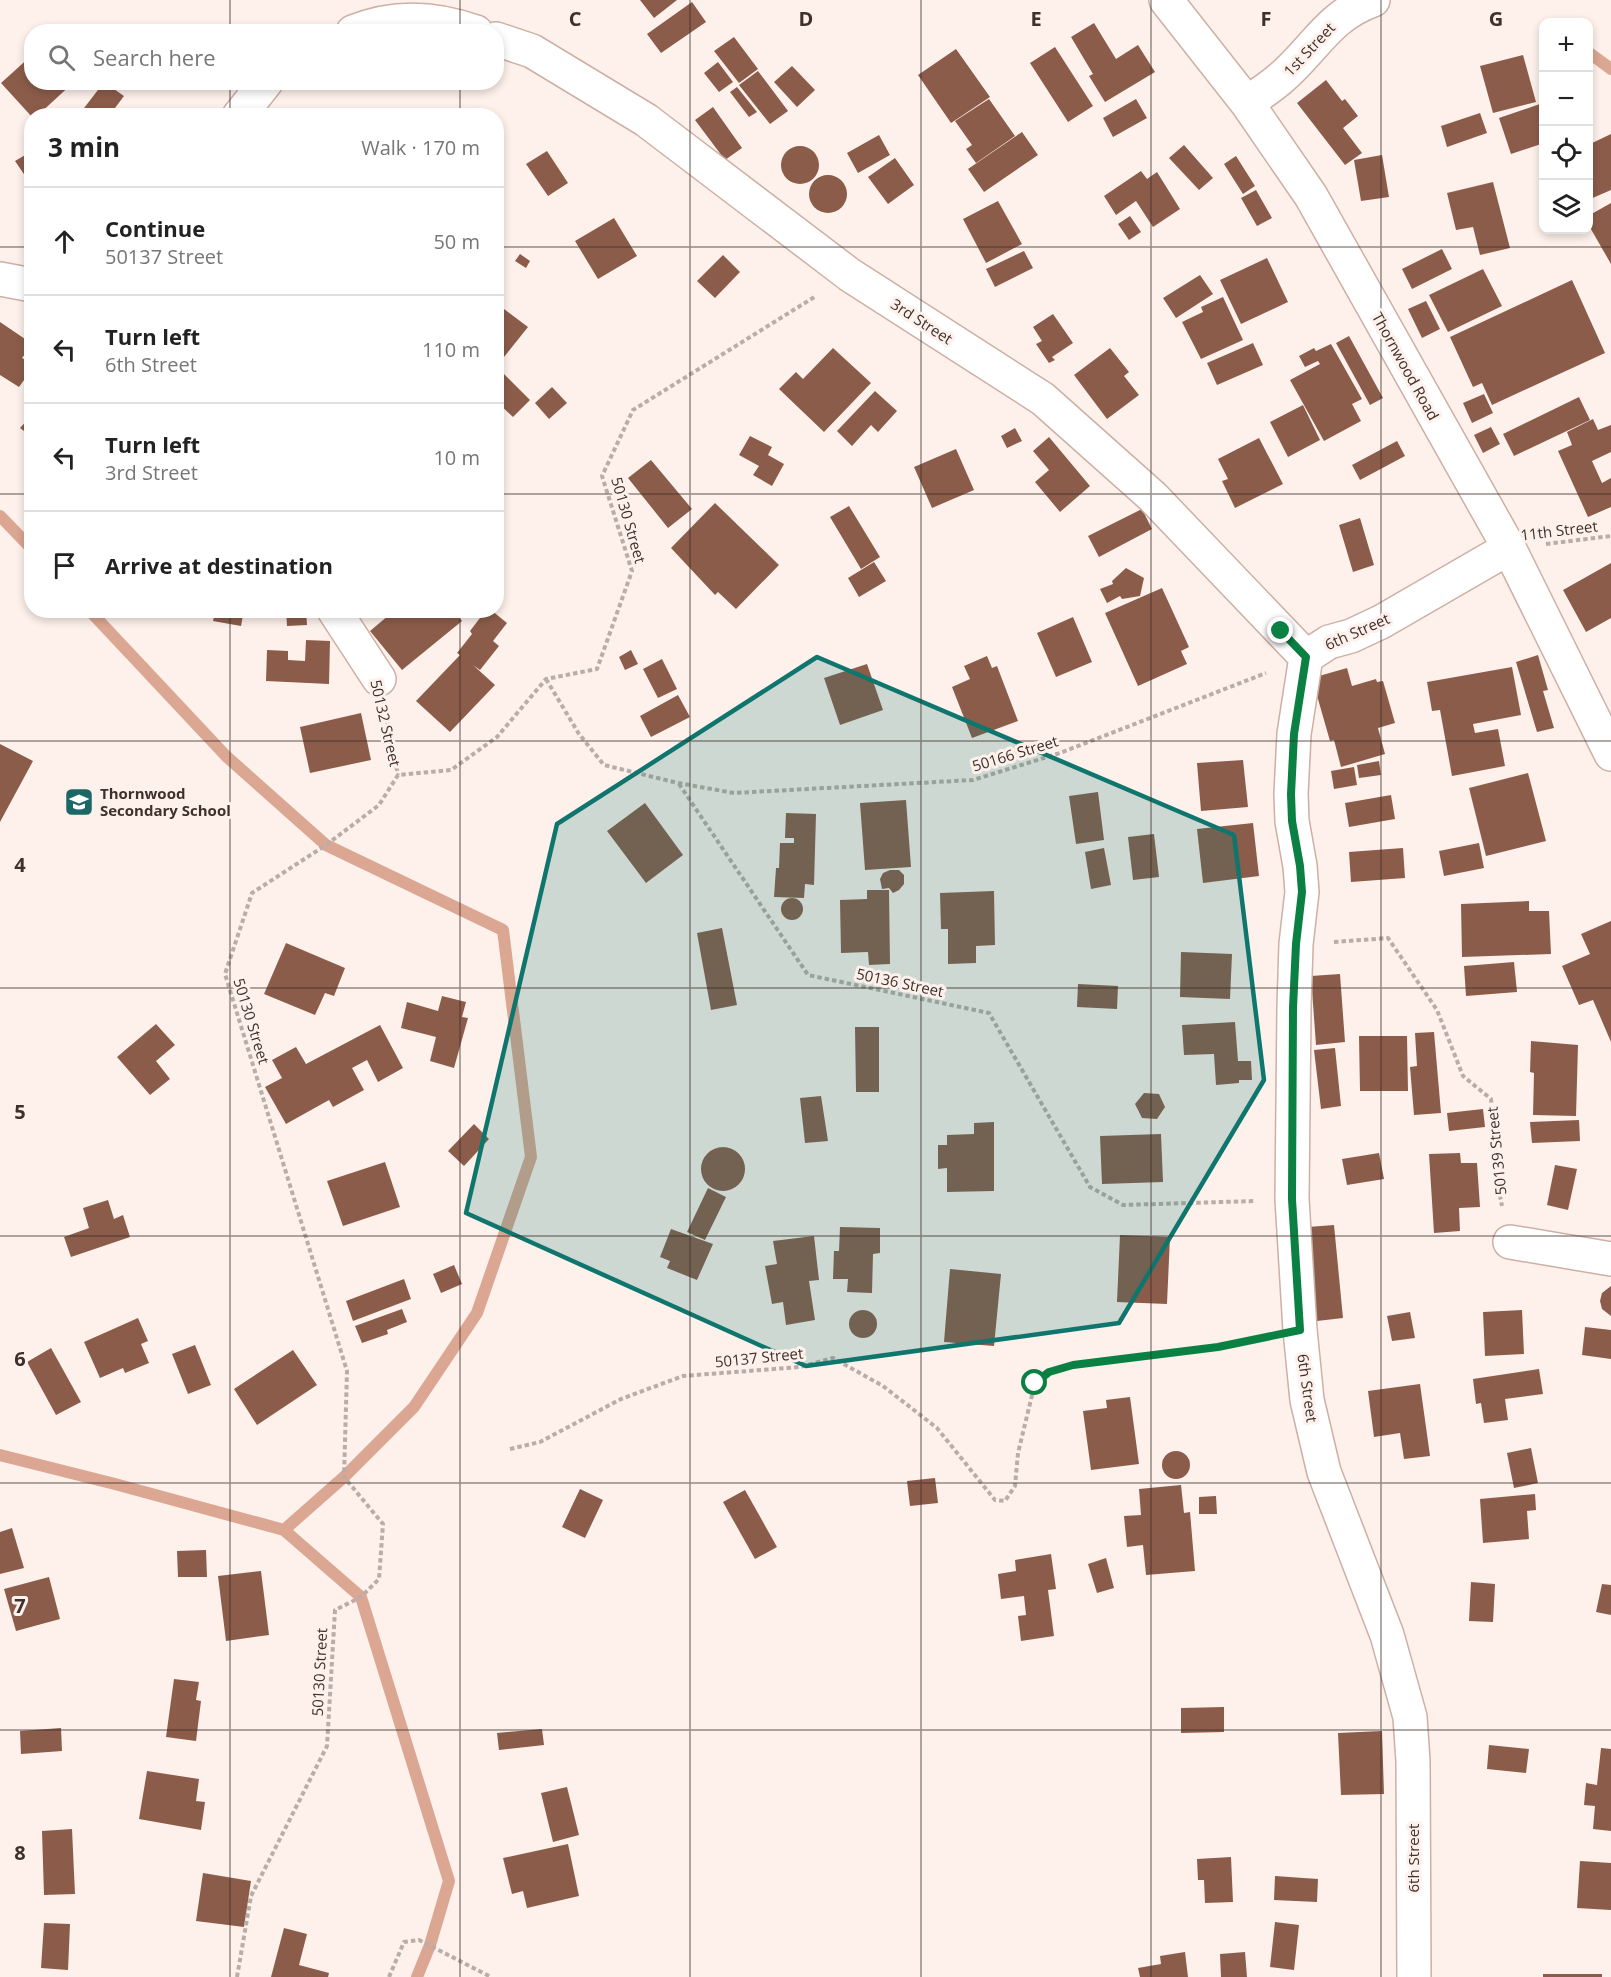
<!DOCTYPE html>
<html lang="en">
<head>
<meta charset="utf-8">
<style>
  body { margin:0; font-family:"Open Sans",sans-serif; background:#f2f2f2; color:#222 }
  .controls { position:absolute; right:18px; top:18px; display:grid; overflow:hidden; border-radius:12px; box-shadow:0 3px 9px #0003 }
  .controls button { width:54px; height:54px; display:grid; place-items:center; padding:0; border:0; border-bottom:2px solid #e0e0e0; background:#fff; color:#222; font:30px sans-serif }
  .stop { position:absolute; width:18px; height:18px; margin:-14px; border:4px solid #0b8043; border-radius:50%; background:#fff }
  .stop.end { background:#0b8043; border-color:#fff; box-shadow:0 2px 6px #0008 }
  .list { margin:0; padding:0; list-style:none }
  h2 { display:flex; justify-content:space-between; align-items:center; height:78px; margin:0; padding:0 24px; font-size:26px }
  h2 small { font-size:20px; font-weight:400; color:#767676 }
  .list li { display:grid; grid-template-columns:39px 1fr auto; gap:18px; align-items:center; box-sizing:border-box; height:108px; padding:0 24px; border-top:2px solid #e0e0e0 }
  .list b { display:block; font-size:22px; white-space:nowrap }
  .list p { margin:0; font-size:20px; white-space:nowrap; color:#767676 }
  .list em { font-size:20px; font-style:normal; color:#767676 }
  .icon { flex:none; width:33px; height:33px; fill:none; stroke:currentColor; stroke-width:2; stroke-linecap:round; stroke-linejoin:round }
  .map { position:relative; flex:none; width:1611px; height:1977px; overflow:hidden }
  .search { position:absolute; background:#fff; box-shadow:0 3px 9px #0003; left:24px; top:24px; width:480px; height:66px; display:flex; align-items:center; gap:15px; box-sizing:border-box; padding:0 21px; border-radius:24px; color:#767676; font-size:22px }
  .panel { position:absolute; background:#fff; box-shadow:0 3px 9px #0003; left:24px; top:108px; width:480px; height:510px; border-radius:24px }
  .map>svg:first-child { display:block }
</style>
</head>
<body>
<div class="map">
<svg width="1611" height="1977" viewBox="0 0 1611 1977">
  <rect width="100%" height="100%" fill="#fef1ec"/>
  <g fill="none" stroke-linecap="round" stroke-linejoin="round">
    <!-- stream -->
    <path stroke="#dba692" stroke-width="12" d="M1588,52l23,17
      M0,516l32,33
      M89,610l137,146 100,89 177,85 28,227 -54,156 -63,94 -70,70 -60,53
      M0,1455l115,29 169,46 77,67 88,284 -19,64 -13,32"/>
  </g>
  <!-- building -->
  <path fill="#8c5c4a" d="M640,0h37l-23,18z
    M692,2l14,20 -45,31 -14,-19z
    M1094,23l22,36 22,-14 17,27 -50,30 -16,-26 4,-2 -22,-37z
    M734,37l24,32 -19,14 -25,-32z
    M1055,47l38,59 -25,16 -38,-59z
    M956,49l34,48 -39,26 -33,-48z
    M32,55v27h42l-37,34h-5v1l-31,-34z
    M1523,55l13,47 -43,11 -13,-47z
    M718,62l15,20 -14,10 -15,-19z
    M792,66l23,24 -18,17 -23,-25z
    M758,71l30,40 -18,13 -31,-39z
    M1326,80l16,21 3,-2 13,17 -15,12 19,25 -17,12 -48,-62z
    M104,82l20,14 -15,20h-31z
    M737,87l20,25 -8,5 -19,-25z
    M989,99l26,37 -39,27 -10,-14 6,-4 -17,-24z
    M1136,99l11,19 -34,19 -10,-19z
    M1540,104l4,9v30l-33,11 -12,-36z
    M713,107l29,41 -17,12 -30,-40z
    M1480,113l7,20 -40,14 -6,-21z
    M1022,132l16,23 -54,37 -16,-23z
    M1611,134v56l-23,10v-55z
    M879,135l11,20 -32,18 -11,-20z
    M1184,145l29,33 -14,12 -30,-32z
    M781 165a19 19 0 1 1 38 0a19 19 0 1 1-38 0Z
    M32,151v31l-2,1 -15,-22z
    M547,151l21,32 -20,13 -22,-32z
    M1382,155l7,42 -28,4 -7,-41z
    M1236,156l19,30 -12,8 -19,-30z
    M895,158l19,27 -26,19 -20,-27z
    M1141,171l6,8 10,-7 23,37 -27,18 -17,-26 -20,14 -12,-19z
    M809 194a19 19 0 1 1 38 0a19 19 0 1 1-38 0Z
    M1493,182l17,66 -30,7 -7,-28 -17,3 -9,-37z
    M1256,190l16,28 -15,8 -16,-28z
    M998,201l24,43 -36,19 -23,-44z
    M1611,203v61l-23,-40v-8z
    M1130,216l11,16 -12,8 -11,-16z
    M614,218l23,38 -39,23 -23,-38z
    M1442,249l10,20 -40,20 -10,-20z
    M1024,251l9,17 -38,19 -9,-18z
    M520,254l10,7 -4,7 -11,-7z
    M723,255l17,17 -25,26 -18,-17z
    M1267,258l21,44 -47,22 -21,-44z
    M1483,269l19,37 -54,26 -19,-37z
    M1200,275l13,19 -37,24 -13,-20z
    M1572,280l33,73 -113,52 -10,-22 -9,4 -23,-50z
    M1223,297l20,43 -42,19 -19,-37 21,-10 -2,-5z
    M1426,301l14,28 -18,9 -14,-29z
    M496,303l32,24 -32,40z
    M1053,314l20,29 -21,14 3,3 -6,3 -13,-19 6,-3 -9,-14z
    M0,322l28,19 -4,6 4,3 -6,8 10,6v5l-13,18 -19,-12z
    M1349,336l34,62 -13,7 -34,-62z
    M1253,343l10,22 -46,20 -10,-22z
    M1331,344l31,55 -10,5 9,17 -37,20 -34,-61 30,-16 -2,-3 -13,6 -6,-11 15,-8 2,3z
    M833,348l38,35 -47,49 -45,-43 17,-17 7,7z
    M1110,348l19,24 -5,4 15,19 -32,24 -33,-44z
    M500,370l30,30 -17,17 -17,-16v-28z
    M552,387l15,16 -18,16 -14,-16z
    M875,391l22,20 -19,21 -7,-7 -19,21 -15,-15z
    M1484,394l9,19 -21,10 -9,-20z
    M1579,397l11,23 -76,36 -11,-22z
    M1303,405l17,35 -32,17 -18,-35z
    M32,415v22l-12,-9z
    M1593,419l5,11 13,-5v27l-19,9 10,22 9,-5v29l-23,10 -30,-66 14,-6 -5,-13z
    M1491,427l9,17 -17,9 -9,-18z
    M1015,428l7,13 -15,7 -6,-12z
    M750,436l22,11 -4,8 16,9 -12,22 -19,-11 6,-9 -20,-11z
    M1049,437l41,49 -30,26 -25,-30 14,-12 -16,-19z
    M1259,438l24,46 -48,24 -13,-27 6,-2 -10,-20z
    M1397,441l8,15 -45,24 -8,-15z
    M956,449l18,41 -42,18 -18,-41z
    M651,460l41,49 -24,19 -40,-50z
    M715,503l64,62 -43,44 -18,-17 -3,3 -44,-47z
    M849,506l31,51 -19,12 -31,-52z
    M1142,509l10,20 -53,28 -11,-21z
    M1360,518l14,47 -21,7 -14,-47z
    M874,562l12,19 -27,16 -11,-19z
    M1611,563v55l-25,14 -23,-42z
    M1126,568l18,10 -4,18 -18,3 -2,-3 -13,7 -7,-14 13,-5 -1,-3z
    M1162,588l27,59 -8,4 6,13 -49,22 -33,-73z
    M216,610h28l-3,16 -28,-5z
    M286,610h20l1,15 -20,1z
    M395,610h58l9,11 -60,49 -32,-39z
    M486,610h5l16,13 -14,18 6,5 -19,24 -7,-5 22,20 -45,47 -34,-31 44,-46 -3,-2 15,-19 -2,-3z
    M1073,617l19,45 -36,15 -19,-44z
    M306,640l24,1 -1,43 -63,-3 1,-31 21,1v9l17,1z
    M631,650l7,14 -13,6 -6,-13z
    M1538,655l10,35 -5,1 11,37 -17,4 -21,-70z
    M987,656l5,12 5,-2 21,55 -46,17 -20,-51 18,-8 -6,-13z
    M662,659l15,30 -19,9 -15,-29z
    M867,664l16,46 -43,15 -16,-47z
    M1512,667l9,48 -48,9 2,9 23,-4 7,37 -53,10 -12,-66 -8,1 -5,-29z
    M1347,668l5,18 24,-7 1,3 6,-1 12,42 -17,5 7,26 -44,13 -7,-27 -4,1 -18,-63z
    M678,695l12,22 -39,20 -11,-21z
    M361,713l10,47 -61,13 -10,-46z
    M0,744l33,17 -33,61z
    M1243,760l5,47 -47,4 -4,-48z
    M1379,761l2,14 -22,3 -2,-13z
    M1354,767l3,18 -23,4 -3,-18z
    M1528,773l18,68 -60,15 -17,-68z
    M1098,792l6,48 -28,4 -7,-48z
    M1391,795l4,24 -46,8 -4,-24z
    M906,800l5,67 -46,3 -5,-67z
    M645,803l38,52 -37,28 -39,-52z
    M786,813l30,1 -2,71 -9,-1 -1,14 -30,-1 2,-29h3l1,-25h14v-5h-9z
    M1253,823l6,53 -56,7 -6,-54z
    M1154,834l5,43 -26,3 -5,-43z
    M1479,843l5,25 -40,8 -5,-25z
    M1104,848l7,37 -20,4 -6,-37z
    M1403,848l2,30 -54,4 -2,-30z
    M890,870h9l5,5v9l-5,6 -6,3 -4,-5 -7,1 -2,-10 3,-6z
    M867,890h22l1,74 -21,1 -1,-13 -27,1 -1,-53 27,-1z
    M994,891l1,54 -19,1v17l-28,1v-35h-7l-1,-36z
    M781 909a11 11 0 1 1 22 0a11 11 0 1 1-22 0Z
    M1529,901v10h20l2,43 -89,3 -1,-53z
    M1611,921v121l-18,-42 -14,5 -17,-39 28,-12 -9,-20z
    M722,928l15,77 -26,5 -14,-77z
    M286,943l59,25 -11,28 -9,-3 -10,22 -51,-21z
    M1181,952l51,2 -2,45 -50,-2z
    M1514,962l3,30 -51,4 -2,-30z
    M1340,974l5,68 -29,3 -5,-69z
    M1078,984l40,2 -1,23 -40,-2z
    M442,996l24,6 -4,15 6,1 -14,50 -24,-7 6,-24 -35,-9 6,-26 31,9z
    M1235,1022l3,39h13l1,19h-13v3l-23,2 -2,-31 -30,1 -2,-30z
    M156,1024l19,21 -19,16 14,18 -20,16 -33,-38z
    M380,1025l23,43 -25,14 -11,-22 -15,8 12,22 -31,17 -4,-7 -43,24 -21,-37 17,-9 -10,-18 24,-13 10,17z
    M855,1027h24v65h-23z
    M1434,1032l7,81 -27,2 -4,-48 7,-1 -2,-33z
    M1359,1036h48l1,55h-48z
    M1531,1041l47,4 -2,71 -43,-1 1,-42 -4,-1z
    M1335,1048l6,58 -20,3 -7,-59z
    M1144,1093l15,1 6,13 -8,12 -15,-1 -7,-14z
    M821,1096l7,45 -23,2 -5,-45z
    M1483,1109l2,18 -36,4 -2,-18z
    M1579,1120l1,21 -48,2 -2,-21z
    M994,1122v69l-47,1v-24l-9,1v-24h9v-10l27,-1v-11z
    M474,1124l15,15 -25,27 -16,-15z
    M1161,1134l2,48 -61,2 -2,-48z
    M701 1169a22 22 0 1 1 44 0a22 22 0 1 1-44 0Z
    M1379,1153l5,26 -37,6 -5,-26z
    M1460,1153l1,10h16l3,44 -21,1 1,23 -26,2 -5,-79z
    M385,1162l15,45 -57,19 -16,-45z
    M1555,1165l22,4 -9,41 -21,-5z
    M708,1188l18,9 -21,43 -18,-8z
    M108,1200l6,19 9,-4 7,22 -59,20 -7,-20 25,-9 -6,-20z
    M1334,1225l9,93 -26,3 -9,-94z
    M840,1227l40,1v25l-7,1 -1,39 -25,-1 1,-13h-15l1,-28h5z
    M671,1229l42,15 -16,36 -30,-12 3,-7 -10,-4z
    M1120,1235l50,2 -3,67 -50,-2z
    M814,1236l5,44 -10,1 6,39 -29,5 -3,-23 -11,2 -7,-38 12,-2 -4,-23z
    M454,1265l8,19 -21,9 -8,-19z
    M950,1269l51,5 -7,72 -50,-4z
    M404,1279l7,20 -58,22 -7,-20z
    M1611,1286v30l-9,-7 -2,-8 2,-8z
    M402,1309l5,13 -20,8 1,4 -26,9 -7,-17z
    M849 1324a14 14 0 1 1 28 0a14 14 0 1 1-28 0Z
    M1522,1310l2,44 -39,2 -2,-44z
    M1410,1312l5,26 -23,3 -5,-25z
    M138,1318l10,23 -7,3 8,19 -24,10 -2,-5 -23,10 -16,-36z
    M1585,1327l26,3v29l-29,-4z
    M195,1345l16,40 -23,9 -16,-40z
    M51,1348l30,54 -25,13 -29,-53z
    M293,1350l24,35 -60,40 -23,-36z
    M1539,1369l4,25 -38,5 3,21 -24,3 -3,-20 -5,1 -3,-25z
    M1420,1384l10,72 -26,3 -4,-26 -26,4 -6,-46z
    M1130,1397l9,67 -48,6 -8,-59 24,-3 -1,-8z
    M1531,1448l7,35 -24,5 -7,-35z
    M1162 1465a14 14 0 1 1 28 0a14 14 0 1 1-28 0Z
    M935,1478l3,25 -28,3 -3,-25z
    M1181,1485l3,28 6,-1 5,59 -49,4 -3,-30 -16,2 -3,-31 17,-1 -2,-26z
    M580,1489l23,11 -18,38 -23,-11z
    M745,1490l32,57 -22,12 -32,-57z
    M1535,1494l1,16 -9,1 2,28 -46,4 -3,-44z
    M1216,1496l1,18h-18v-17z
    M12,1528l12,40 -24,6v-42z
    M206,1550l1,27h-29l-1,-26z
    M1051,1554l5,35 -8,1 6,46 -33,5 -3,-25 8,-1 -2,-19 -23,3 -3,-25 18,-3 -1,-11z
    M1106,1558l8,30 -17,5 -9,-29z
    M261,1571l8,64 -43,6 -8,-65z
    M49,1577l11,42 -44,12 -12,-42z
    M1471,1582l24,2 -2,38 -24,-1z
    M1602,1584l9,1v30l-15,-3z
    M174,1679l25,3 -3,18 5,1 -5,40 -30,-4z
    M1224,1707v25l-43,1v-25z
    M61,1728l1,23 -41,3 -1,-23z
    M542,1729l2,16 -45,5 -2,-17z
    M1382,1731l2,63 -43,1 -3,-62z
    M1489,1745l40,4 -3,24 -39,-4z
    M1601,1748l10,1v82l-18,-2 2,-23 -11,-1 2,-22 11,2z
    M147,1771l52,8 -3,22 9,1 -4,28 -62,-11z
    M567,1787l12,48 -26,7 -12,-49z
    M72,1829l3,65 -31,1 -2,-64z
    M568,1844l11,52 -52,12 -4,-17 -11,3 -9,-36z
    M1231,1857l2,45 -28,1 -1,-23h-6l-1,-21z
    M1580,1861l31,2v47l-34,-2z
    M203,1873l48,8 -7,46 -48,-6z
    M1275,1876l43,3 -1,23 -43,-2z
    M1275,1922l24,3 -5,45 -24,-3z
    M44,1923l26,1 -2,46 -27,-2z
    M284,1928l23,6 -8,31 30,8 -1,4h-57z
    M1185,1952l3,25h-48l-2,-9 23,-4 -1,-8z
    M1245,1952l2,25h-26l-1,-23z
    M1543,1974h59v3h-59z"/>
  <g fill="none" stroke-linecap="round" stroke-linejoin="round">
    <!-- minor casing -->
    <g stroke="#ceafa3" stroke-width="36">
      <path id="minor" d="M1166,0l81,103 64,93 198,352 102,206
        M353,32c41,-17 81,-15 123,0
        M496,39l36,12 114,69 204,155 193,124 110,98 153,160
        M1247,103c11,-8 24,-16 34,-25 34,-29 47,-62 92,-78
        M239,116l27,-34
        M0,279l32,6
        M334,610l45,69
        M1510,1242l101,17
        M1414,1977l-1,-216 -3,-44 -23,-82 -63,-163 -17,-72 -7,-70 -8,-131 2,-191 2,-64 6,-52 -2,-26 -8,-45 -1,-27 3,-60 12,-77 23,-15 22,-6 30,-14 128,-74"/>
    </g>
    <!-- path -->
    <path stroke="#baada8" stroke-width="4" stroke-dasharray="4.5 3" stroke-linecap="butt" d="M1546,544l65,-8
      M546,679l33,55 25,31 74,18 56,10 239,-13 87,-27 206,-80
      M386,715l12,60
      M679,784l129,191 181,38 101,174 33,18 132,-4
      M1334,942l54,-4 49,72 26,66 28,23 6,82 5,25
      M510,1449l30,-7 81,-43 62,-23 117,-9 33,-9 50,28 54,42 58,72 10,1 10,-15 3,-33 17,-70 14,-11 24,-7 145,-18 46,-9
      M237,1977l14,-81 76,-150 8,-136 26,-13 18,-18 4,-55 -39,-47 3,-106 -122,-397 27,-81 74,-48 53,-40 19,-30 53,-5 46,-33 49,-58 51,-10 35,-98 -30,-95 31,-66 183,-114
      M389,1977l15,-35 15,-2 72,37"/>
    <!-- minor -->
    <use href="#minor" stroke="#fff" stroke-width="33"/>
  </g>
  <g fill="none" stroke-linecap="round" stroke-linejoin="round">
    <!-- route -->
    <path stroke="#0b8043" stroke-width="8" d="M1035,1383l14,-11 24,-7 145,-18 82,-17 -8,-131 1,-191 3,-64 6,-52 -2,-26 -8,-45 -1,-27 3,-60 12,-77 -25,-26"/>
  </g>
  <!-- marked area -->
  <path fill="#0f766e" fill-opacity="0.2" stroke="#0f766e" stroke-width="4.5" stroke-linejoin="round" d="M817,657l417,178 30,245 -145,243 -313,43 -340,-153 91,-389z"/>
  <!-- grid -->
  <path fill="none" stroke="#3e312c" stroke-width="1.5" stroke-opacity="0.55" d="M230,0v32M460,0v32M690,0v1977M921,0v1977M1151,0v1977M1381,0v1977M230,82v34M460,82v34M0,247h32M496,247h1115M0,494h32M496,494h1115M230,610v1367M460,610v1367M0,741h1611M0,988h1611M0,1236h1611M0,1483h1611M0,1730h1611"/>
  <!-- icons -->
  <defs>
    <g id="school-square" transform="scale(1.5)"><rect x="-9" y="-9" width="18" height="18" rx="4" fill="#1a6765" stroke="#fef1ec"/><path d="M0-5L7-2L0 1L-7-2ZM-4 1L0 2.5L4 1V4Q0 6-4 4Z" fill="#fff"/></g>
  </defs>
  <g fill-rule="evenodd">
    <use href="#school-square" x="79" y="802"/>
  </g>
  <g text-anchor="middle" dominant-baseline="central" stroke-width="6" stroke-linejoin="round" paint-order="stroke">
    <!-- street labels -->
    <g font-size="15" fill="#3e312c" stroke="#fef1ec">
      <text transform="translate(1309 49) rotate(-47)">1st Street</text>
      <text transform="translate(922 321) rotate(33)">3rd Street</text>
      <text transform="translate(1406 366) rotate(61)">Thornwood Road</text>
      <text transform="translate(629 520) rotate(74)">50130 Street</text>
      <text transform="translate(1559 530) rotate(-7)">11th Street</text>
      <text transform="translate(1357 631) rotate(-24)">6th Street</text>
      <text transform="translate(386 723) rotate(77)">50132 Street</text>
      <text transform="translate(1015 753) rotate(-17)">50166 Street</text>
      <text transform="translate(900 982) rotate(12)">50136 Street</text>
      <text transform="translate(252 1021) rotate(73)">50130 Street</text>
      <text transform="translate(1496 1151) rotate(-96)">50139 Street</text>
      <text transform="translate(759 1357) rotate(-6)">50137 Street</text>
      <text transform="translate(1308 1388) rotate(82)">6th Street</text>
      <text transform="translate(319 1672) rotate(-87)">50130 Street</text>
      <text transform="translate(1413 1858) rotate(-90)">6th Street</text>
    </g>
    <!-- poi labels -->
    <g font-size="15" font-weight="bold" fill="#3e312c" stroke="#fef1ec" text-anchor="start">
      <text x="100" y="793">Thornwood<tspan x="100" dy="17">Secondary School</tspan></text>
    </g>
  </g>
  <g font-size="20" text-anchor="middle" font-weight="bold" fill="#3e312c" stroke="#fef1ec" stroke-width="6" stroke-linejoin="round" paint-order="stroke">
    <text x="575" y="26">C</text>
    <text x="806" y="26">D</text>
    <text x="1036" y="26">E</text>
    <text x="1266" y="26">F</text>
    <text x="1496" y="26">G</text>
    <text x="20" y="872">4</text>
    <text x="20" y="1119">5</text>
    <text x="20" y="1366">6</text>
    <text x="20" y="1613">7</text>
    <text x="20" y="1860">8</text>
  </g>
</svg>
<div class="controls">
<button>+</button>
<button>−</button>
<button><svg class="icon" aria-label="locate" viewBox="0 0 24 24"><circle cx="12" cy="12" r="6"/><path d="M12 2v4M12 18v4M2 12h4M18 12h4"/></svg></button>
<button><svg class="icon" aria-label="layers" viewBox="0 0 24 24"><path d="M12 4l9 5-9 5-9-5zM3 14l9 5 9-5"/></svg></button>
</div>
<div class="stop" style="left:1035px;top:1383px"></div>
<div class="stop end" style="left:1281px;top:631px"></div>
<div class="search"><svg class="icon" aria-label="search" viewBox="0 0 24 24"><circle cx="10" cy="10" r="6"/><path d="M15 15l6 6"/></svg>Search here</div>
<section class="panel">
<h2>3 min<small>Walk · 170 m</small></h2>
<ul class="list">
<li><svg class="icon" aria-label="ahead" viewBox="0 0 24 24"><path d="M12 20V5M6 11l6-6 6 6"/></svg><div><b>Continue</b><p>50137 Street</p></div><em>50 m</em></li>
<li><svg class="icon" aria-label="left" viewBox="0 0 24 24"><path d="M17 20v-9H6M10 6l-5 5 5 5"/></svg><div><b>Turn left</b><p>6th Street</p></div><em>110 m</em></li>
<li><svg class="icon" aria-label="left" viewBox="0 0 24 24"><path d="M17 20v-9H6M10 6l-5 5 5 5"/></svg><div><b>Turn left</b><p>3rd Street</p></div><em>10 m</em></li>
<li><svg class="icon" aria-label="arrive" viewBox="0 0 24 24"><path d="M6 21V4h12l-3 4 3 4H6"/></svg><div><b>Arrive at destination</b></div></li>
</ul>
</section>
</div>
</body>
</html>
